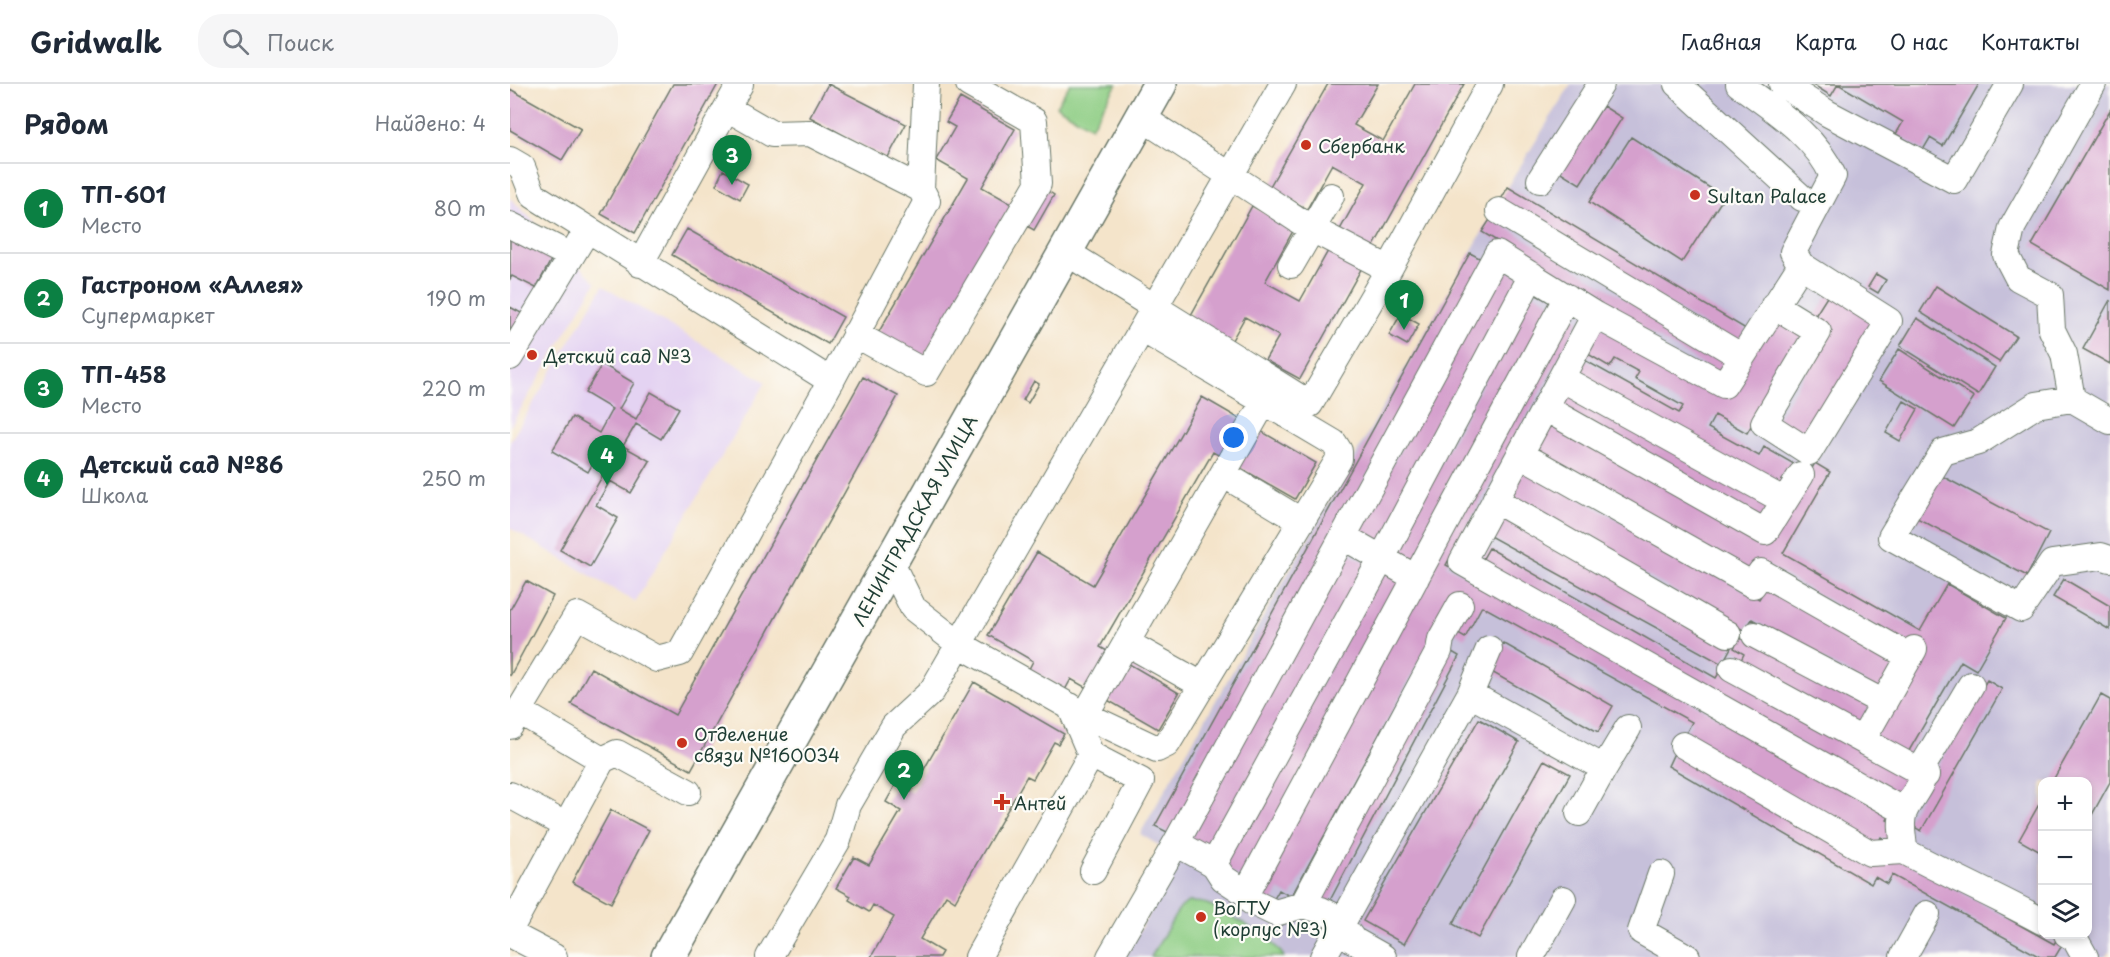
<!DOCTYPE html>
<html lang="ru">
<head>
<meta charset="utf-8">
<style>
  body { margin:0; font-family:"Playpen Sans",sans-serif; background:#f6f6f7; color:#1f2937 }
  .controls { position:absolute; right:18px; bottom:18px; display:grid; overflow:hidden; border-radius:12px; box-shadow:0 3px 9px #0003 }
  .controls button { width:54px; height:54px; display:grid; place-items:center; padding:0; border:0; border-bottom:2px solid #e0e1e3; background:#fff; color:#1f2937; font:30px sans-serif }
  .you { position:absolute; left:724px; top:354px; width:21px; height:21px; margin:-15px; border:4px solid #fff; border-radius:50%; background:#1a73e8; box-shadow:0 0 0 9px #1a73e833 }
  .badge { display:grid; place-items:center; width:39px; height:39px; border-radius:50%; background:#0b8043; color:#fff; font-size:20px; font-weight:700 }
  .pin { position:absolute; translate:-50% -50px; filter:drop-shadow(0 2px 3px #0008) }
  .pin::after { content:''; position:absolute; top:32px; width:21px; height:18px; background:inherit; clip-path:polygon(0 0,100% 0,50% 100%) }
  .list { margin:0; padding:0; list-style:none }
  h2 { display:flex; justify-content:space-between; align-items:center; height:78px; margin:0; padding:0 24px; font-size:26px }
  h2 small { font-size:20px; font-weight:400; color:#747a83 }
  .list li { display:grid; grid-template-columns:39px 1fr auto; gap:18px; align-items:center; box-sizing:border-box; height:90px; padding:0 24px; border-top:2px solid #e0e1e3 }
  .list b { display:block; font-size:22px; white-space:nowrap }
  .list p { margin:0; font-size:20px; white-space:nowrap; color:#747a83 }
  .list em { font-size:20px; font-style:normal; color:#747a83 }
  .icon { flex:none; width:33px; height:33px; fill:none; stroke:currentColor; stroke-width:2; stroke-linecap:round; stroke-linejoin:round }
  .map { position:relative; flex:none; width:1600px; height:873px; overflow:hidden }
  header { display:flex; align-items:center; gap:36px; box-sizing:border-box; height:84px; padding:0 30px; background:#fff; border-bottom:2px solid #e0e1e3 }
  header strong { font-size:28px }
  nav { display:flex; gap:33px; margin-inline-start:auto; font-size:21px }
  .search { width:420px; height:54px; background:#f6f6f7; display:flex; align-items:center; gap:15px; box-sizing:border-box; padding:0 21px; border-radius:24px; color:#747a83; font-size:22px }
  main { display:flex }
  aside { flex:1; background:#fff }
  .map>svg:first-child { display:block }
</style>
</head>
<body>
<header>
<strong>Gridwalk</strong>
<div class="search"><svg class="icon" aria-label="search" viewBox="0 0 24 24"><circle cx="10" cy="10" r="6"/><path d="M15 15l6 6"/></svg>Поиск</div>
<nav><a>Главная</a><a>Карта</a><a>О нас</a><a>Контакты</a></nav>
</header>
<main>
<aside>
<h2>Рядом<small>Найдено: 4</small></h2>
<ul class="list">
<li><span class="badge">1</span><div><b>ТП-601</b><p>Место</p></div><em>80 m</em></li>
<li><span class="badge">2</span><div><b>Гастроном «Аллея»</b><p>Супермаркет</p></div><em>190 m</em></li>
<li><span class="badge">3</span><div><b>ТП-458</b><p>Место</p></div><em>220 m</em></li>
<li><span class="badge">4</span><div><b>Детский сад №86</b><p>Школа</p></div><em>250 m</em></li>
</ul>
</aside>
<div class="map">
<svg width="1600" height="873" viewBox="0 0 1600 873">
  <rect width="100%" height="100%" fill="#fdfcf7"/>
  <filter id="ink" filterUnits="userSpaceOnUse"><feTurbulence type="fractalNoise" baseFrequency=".0167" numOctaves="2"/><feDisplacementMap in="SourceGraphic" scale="12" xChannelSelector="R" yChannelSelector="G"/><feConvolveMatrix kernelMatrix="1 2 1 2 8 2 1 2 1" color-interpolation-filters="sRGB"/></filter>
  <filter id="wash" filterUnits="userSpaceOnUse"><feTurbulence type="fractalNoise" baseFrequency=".008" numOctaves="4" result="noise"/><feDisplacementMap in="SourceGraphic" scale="24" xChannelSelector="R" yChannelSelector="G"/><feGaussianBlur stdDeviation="1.35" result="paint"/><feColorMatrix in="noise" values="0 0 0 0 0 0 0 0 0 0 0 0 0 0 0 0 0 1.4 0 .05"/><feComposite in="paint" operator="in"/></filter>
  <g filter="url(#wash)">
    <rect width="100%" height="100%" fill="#f4e4ca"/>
    <!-- built -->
    <path fill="#e4d3f2" d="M0,114l86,84 -86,145z
      M93,202l163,96 -131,220 -125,-74v-86z"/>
    <!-- industrial -->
    <path fill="#c6c0da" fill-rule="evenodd" d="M1061,0h539v867l-5,6h-980l55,-99 -40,-24 373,-656zM1532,698h46v152h-46z"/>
    <!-- green -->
    <path fill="#8ecd84" stroke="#56855c" stroke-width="1.5" d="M560,0h47l-26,43 -35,-21z
      M678,818c6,0 13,0 19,2 20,9 67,34 77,53h-133l28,-48z"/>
    <g id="blocks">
      <!-- building -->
      <path fill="#d5a0cd" d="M163,0h45l-83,149 -34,-19z
        M318,0l78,40 -19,35 -77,-42z
        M818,0h50l-24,41 29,16 32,-57h49l-164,295 -35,-19 14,-24 -34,-19 -17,30 -42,-23 66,-118 42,23 -29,53 35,19 66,-118 -34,-19 -25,45 -38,-21z
        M1302,0h167l-36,62 -13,-8 -7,12 -27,-16 7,-12 -65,-38 -7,12z
        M0,5l71,40 -19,31 -52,-30z
        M450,14l55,31 -33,58 30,17 -90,156 -45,-25 91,-157 -32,-18 19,-33 -9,-5z
        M1093,22l19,12 -42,66 -21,-13 20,-44 8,4z
        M1600,26v180l-78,-45z
        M1121,53l93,60 -42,65 -93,-60z
        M213,86l25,14 -8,15 -24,-14z
        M998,103l238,142 -9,16 -238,-142z
        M535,105l9,6 -20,35 -9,-5z
        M981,134l236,142 -9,14 -236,-142z
        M177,145l156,88 -15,27 -156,-89z
        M0,152l42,22 -16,30 -24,-12 -2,3z
        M960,169l15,8 -314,573 -16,-8z
        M988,182l24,12 -142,269 -24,-13z
        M1366,190l10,6 -8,13 -10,-6z
        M1426,202l80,50 -17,26 -79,-50z
        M1021,208l22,12 -139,262 -22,-11z
        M1320,208l49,30 -72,115 -30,-18 55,-88 -19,-12z
        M1600,216v64l-27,-15z
        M0,223l13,7 -13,25z
        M1057,229l12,7 -133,245 445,249 -4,6 10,5 -8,16 -8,-4 -4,8 -193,-108 8,-15 -210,-116 -17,32 -17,-10 16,-30 -8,-5 -165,304 -12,-7 -8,14 -18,-9z
        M891,230l18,10 -12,21 -18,-10z
        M1407,234l78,49 -17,28 -78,-49z
        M1265,235l28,15 -56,99 -32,-18 -7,13 51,28 5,-9 30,17 -15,28 -207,-117 9,-17 98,55 4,-7 -48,-27 4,-7 -24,-13 -5,8 -27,-16 14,-26 124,70z
        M1389,265l75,48 -20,31 -75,-47z
        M92,280l32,19 -15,26 17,10 15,-27 28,16 -18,31 -25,-15 -13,22 27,15 -19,32 -21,-12 -14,24 22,13 -28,49 -30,-17 55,-96 -13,-7 -14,25 -36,-21 20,-34 27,16 13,-24 -27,-16z
        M353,293l35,19 -207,374 -120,-66 20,-36 84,47z
        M524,297l5,3 -11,19 -5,-3z
        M1054,305l207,113 -10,18 -207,-112z
        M692,313l114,66 -21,36 -82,-47 -113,195 79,46 -21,36 -87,-50 -6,11 -36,-21 4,-8 -45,-26 49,-83 56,33z
        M1394,317l14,8 -18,32 -14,-8z
        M1039,335l219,125 47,-81 15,9 -47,81 137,78 27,-47 59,34 -30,52 -15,-9 -55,95 -32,-18 33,-93 -149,-85 -9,15 -218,-125z
        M1012,382l237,133 7,-12 131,74 -17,30 -128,-72 -7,12 -239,-135z
        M1428,390l111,59 -22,43 -112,-59z
        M988,428l236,130 -12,22 -236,-130z
        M979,464l227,130 6,-10 193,111 -13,23 -421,-240z
        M835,468l23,12 -157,289 -22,-12z
        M872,487l23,12 -160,296 -23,-12z
        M1554,495l46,27v24l-57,-33z
        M16,497l27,15 -43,80v-66z
        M1232,549l128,71 -13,24 -117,-66 4,-8 -10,-6z
        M993,559l110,63 -15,26 -110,-62z
        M937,565l12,7 -132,250 -12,-7z
        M1477,596l15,9 -81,142 -15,-9z
        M464,598l90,52 -6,10 -4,-2 -21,37 -6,-3 -72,125 -9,-6 -26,44 22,13 -3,5h-68l23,-40 -21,-12 -4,7 -20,-12 2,-4 -15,-8 18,-31 15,8 32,-54 -15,-9 10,-18 15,8z
        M1591,611l9,5v82l-22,40v-40h-36z
        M969,635l40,23 -115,202 -41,-23z
        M1165,667l226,108 153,85 3,-5 7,3 -9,15h-15l-148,-82 -5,9 -12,-7 -4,7 -203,-118z
        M1034,676l26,14 -92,164 -25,-14z
        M1532,715v54l-23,-13z
        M101,726l38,20 -38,73 -39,-21z"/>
    </g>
  </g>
  <g filter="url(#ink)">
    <use href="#blocks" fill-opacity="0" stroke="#6a7768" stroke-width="1.5"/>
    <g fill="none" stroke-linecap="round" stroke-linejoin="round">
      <!-- minor casing -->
      <g stroke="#6a7768" stroke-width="28">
        <path id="minor" d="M1167,0l125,114
          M1229,0c35,26 76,51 94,92l-40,76 8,13 88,56 -80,131 -45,-29 54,-91 -44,-27
          M1272,0l45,29 127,67 56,-96
          M217,24l45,26 38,-1 111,56
          M631,33l171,112 -21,36
          M0,76l12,7 11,28 298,186
          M1030,96l61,-96
          M821,112l-19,33 77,40 101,-185
          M989,127l243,146
          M0,141l61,31
          M556,168l244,152 79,-135
          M130,180l100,-180
          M1085,231l-133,247 442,249
          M345,250l71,39 112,-189 -4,-63 -65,-37
          M0,273l77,-127
          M1051,294l222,122
          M1562,315l-8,-45 -12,-24 -2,-35 -32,-17 -12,-23 6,-27 81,-144
          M1035,324l220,124 36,-57
          M1600,337l-38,-22 -36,6 -58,37 -35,10 -52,85 130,72 31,-46 49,-7 9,3
          M1010,370l233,131 8,-13 149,85
          M713,390l78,47
          M985,416l233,134
          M834,453l72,41
          M380,477l23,47 46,36 126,71 72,34 10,-5 172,-285v-8l-5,-8 -192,-114 141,-245
          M1245,551l129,68
          M617,559l75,42
          M1222,585l194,106
          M1461,601l-47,79c3,19 -13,31 -20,48 -5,12 0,26 0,39 46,25 92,45 138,70
          M960,610l19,-45
          M560,622l21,49 50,26 -48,90
          M9,627l83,49 15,-7 71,39
          M575,631l179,-313
          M0,642l67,-111 80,44 23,-6 151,-272 96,-180 -6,-12 5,-105
          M1353,655l51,-90
          M1173,661l187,108 34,-2
          M1094,684l24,-40
          M0,711l55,30
          M666,759l38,21 9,14 23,15 4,8 25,12 28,-8 18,5 15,7 17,23 30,17
          M704,780l168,-306 150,-283
          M1151,790l-20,57 46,26
          M736,809l321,-596
          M793,821l136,-254 2,-12 19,-34
          M0,845l92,-169
          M0,850l44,23
          M1557,850l8,5 10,18
          M259,873l69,-117 10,-35 46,-79 38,-35 210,-362
          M468,873l113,-202
          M600,873l66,-114 321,-589 98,61 129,70 77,-120
          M813,873l147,-263 134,74 -25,45
          M1021,873l32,-58
          M1393,873l24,-43"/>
      </g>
      <!-- major casing -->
      <g stroke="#6a7768" stroke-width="36">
        <path id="major" d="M158,873l492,-873"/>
      </g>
      <!-- minor -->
      <use href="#minor" stroke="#fff" stroke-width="26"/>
      <!-- major -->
      <use href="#major" stroke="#fff" stroke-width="33"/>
    </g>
  </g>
  <!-- markers -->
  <g fill="#c8321e" stroke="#fdfcf7" stroke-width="2">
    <circle cx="796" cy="61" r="6"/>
    <circle cx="1185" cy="111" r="6"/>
    <circle cx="22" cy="271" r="6"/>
    <circle cx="172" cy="659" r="6"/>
    <path d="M489 709h6v6h6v6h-6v6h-6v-6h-6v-6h6z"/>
    <circle cx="691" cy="833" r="6"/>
  </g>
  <g text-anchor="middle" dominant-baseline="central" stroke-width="4.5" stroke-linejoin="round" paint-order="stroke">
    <!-- poi labels -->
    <g font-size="18" fill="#1f3d34" stroke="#fdfcf7" text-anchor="start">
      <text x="808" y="61">Сбербанк</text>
      <text x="1197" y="111">Sultan Palace</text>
      <text x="34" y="271">Детский сад №3</text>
      <text x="184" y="649">Отделение<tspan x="184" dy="21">связи №160034</tspan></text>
      <text x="504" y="718">Антей</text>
      <text x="703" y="823">ВоГТУ<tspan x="703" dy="21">(корпус №3)</tspan></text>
    </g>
    <!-- street labels -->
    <g font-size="18" fill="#1f3d34" stroke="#fdfcf7">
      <text transform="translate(404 436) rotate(-61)">ЛЕНИНГРАДСКАЯ УЛИЦА</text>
    </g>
  </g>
</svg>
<div class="controls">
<button>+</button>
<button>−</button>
<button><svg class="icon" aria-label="layers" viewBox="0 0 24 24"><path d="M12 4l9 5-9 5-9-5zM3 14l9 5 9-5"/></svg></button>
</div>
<div class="you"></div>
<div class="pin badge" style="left:894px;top:246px">1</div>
<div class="pin badge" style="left:394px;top:716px">2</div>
<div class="pin badge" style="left:222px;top:101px">3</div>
<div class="pin badge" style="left:97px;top:401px">4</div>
</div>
</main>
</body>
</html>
